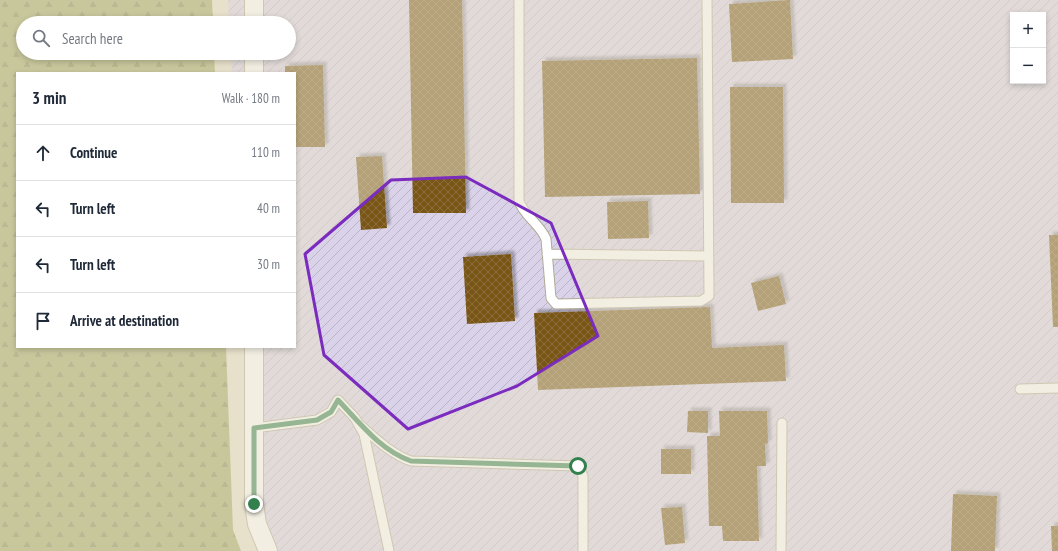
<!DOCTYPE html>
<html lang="en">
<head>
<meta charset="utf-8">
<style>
  body { margin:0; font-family:"PT Sans Narrow",sans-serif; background:#f6f6f7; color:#1f2937 }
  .controls { position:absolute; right:12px; top:12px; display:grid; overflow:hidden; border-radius:0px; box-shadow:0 2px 6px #0003 }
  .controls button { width:36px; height:36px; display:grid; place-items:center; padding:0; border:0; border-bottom:1px solid #e0e1e3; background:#fff; color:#1f2937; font:20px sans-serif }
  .stop { position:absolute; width:12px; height:12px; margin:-9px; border:3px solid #33804f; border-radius:50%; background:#fff }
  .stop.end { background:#33804f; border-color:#fff; box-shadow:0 1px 4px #0008 }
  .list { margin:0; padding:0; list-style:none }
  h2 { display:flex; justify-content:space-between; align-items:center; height:52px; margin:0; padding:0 16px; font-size:17px }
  h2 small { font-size:13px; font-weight:400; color:#747a83 }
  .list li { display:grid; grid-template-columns:26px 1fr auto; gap:12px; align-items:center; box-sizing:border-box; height:56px; padding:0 16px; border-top:1px solid #e0e1e3 }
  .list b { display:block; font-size:15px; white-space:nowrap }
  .list em { font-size:13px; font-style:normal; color:#747a83 }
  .icon { flex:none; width:22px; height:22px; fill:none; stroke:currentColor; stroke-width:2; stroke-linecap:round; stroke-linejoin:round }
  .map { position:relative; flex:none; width:1058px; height:551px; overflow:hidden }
  .search { position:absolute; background:#fff; box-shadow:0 2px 6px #0003; left:16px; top:16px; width:280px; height:44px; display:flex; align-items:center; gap:10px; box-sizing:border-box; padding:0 14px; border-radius:22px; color:#747a83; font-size:15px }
  .panel { position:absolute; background:#fff; box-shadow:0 2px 6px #0003; left:16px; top:72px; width:280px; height:276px; border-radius:0px }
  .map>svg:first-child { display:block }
</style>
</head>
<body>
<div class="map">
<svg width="1058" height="551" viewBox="0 0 1058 551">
  <defs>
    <pattern id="industrial-furrows" width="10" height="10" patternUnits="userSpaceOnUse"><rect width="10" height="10" fill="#d9d2e8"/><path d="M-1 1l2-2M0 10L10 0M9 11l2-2" fill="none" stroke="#bab4c6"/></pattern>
    <pattern id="forest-firs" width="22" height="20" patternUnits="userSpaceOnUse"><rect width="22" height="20" fill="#a2a964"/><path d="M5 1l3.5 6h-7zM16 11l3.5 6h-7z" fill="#838951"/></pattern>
    <pattern id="building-cross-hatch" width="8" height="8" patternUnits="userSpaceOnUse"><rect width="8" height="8" fill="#795412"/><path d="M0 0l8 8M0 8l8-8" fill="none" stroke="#8a6e3c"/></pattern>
    <filter id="shadow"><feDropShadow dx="3.5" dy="-3.5" stdDeviation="1" flood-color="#0004"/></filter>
  </defs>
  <rect width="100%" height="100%" fill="#e7e0ca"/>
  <!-- industrial -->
  <path fill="url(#industrial-furrows)" fill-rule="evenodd" d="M228,0h830v551h-798l-12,-204h47v-274h-63l-1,-20h58v-30h-60zM1013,15h30v66h-30z"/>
  <!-- forest -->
  <path fill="url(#forest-firs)" d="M0,0h212l1,23h-190v30h191l1,20h-198v274h209l7,183 8,21h-241z"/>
  <!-- building -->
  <path fill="url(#building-cross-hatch)" filter="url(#shadow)" d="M409,0h53l4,213h-53z
    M790,0l3,59 -61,3 -3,-58z
    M697,58l3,136 -155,3 -3,-136z
    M323,65l2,82h-30v-74h-10v-7z
    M730,87h53l1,116h-53z
    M382,156l5,72 -26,2 -5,-73z
    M648,201l1,37 -41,1 -1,-37z
    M1049,235h9v92h-5z
    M511,254l4,67 -48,3 -4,-67z
    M779,276l7,28 -28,7 -7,-28z
    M710,307l2,41 72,-3 2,36 -248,9 -4,-77z
    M688,411h20v22l-21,-1z
    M719,411h48l1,32 -3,1 1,22h-9l2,75h-36l-1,-15h-13l-2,-90h13z
    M661,449h30v25h-30z
    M953,494l44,2 -2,55h-44z
    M682,507l3,36 -20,2 -4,-37z
    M1051,526h7v25h-6z"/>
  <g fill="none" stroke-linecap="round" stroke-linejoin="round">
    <!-- service casing -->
    <g stroke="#b0aa95" stroke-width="11">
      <path id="service" d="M519,0v201c5,15 21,23 27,38l5,59 5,6 145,-3 8,-5 -2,-296
        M547,254l161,2
        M1020,389l38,-1
        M360,425c16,14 31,29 51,36l167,5 5,10v75
        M254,428l63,-8 14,-8 7,-12 17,18 9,16 25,117
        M781,551l1,-128"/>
    </g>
    <!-- minor casing -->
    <g stroke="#b0aa95" stroke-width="20">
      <path id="minor" d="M254,23v-23
        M254,73v-20
        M254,347v157l3,20 11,27"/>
    </g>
    <!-- service -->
    <use href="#service" stroke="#fff" stroke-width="9"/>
    <!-- minor -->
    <use href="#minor" stroke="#fff" stroke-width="18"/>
  </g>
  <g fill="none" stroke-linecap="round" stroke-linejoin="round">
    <!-- route -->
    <path stroke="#33804f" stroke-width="5" d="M254,504v-76l63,-8 14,-8 7,-12c22,23 42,50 73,61l167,5"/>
  </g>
  <!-- marked area -->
  <path d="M0 0H1058V551H0ZM466,177l85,46 47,113 -81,50 -109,43 -84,-74 -19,-101 86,-74z" fill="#e7e0ca" fill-opacity=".55" fill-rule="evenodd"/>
  <path fill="none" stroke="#7b2cbf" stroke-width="3" stroke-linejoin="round" d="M466,177l85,46 47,113 -81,50 -109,43 -84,-74 -19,-101 86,-74z"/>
</svg>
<div class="controls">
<button>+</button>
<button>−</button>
</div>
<div class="stop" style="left:578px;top:466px"></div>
<div class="stop end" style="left:254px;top:504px"></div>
<div class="search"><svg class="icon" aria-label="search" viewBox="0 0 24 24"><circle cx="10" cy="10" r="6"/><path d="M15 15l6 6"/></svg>Search here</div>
<section class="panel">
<h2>3 min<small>Walk · 180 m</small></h2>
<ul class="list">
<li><svg class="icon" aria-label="ahead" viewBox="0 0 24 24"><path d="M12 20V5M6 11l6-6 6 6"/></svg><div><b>Continue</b></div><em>110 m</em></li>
<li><svg class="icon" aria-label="left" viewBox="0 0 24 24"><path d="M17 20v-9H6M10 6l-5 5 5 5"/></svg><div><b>Turn left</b></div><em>40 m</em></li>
<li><svg class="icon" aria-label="left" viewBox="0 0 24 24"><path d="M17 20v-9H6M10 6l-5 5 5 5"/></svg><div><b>Turn left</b></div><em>30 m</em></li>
<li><svg class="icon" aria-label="arrive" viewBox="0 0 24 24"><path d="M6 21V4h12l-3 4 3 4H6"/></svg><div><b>Arrive at destination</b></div></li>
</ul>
</section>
</div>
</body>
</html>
